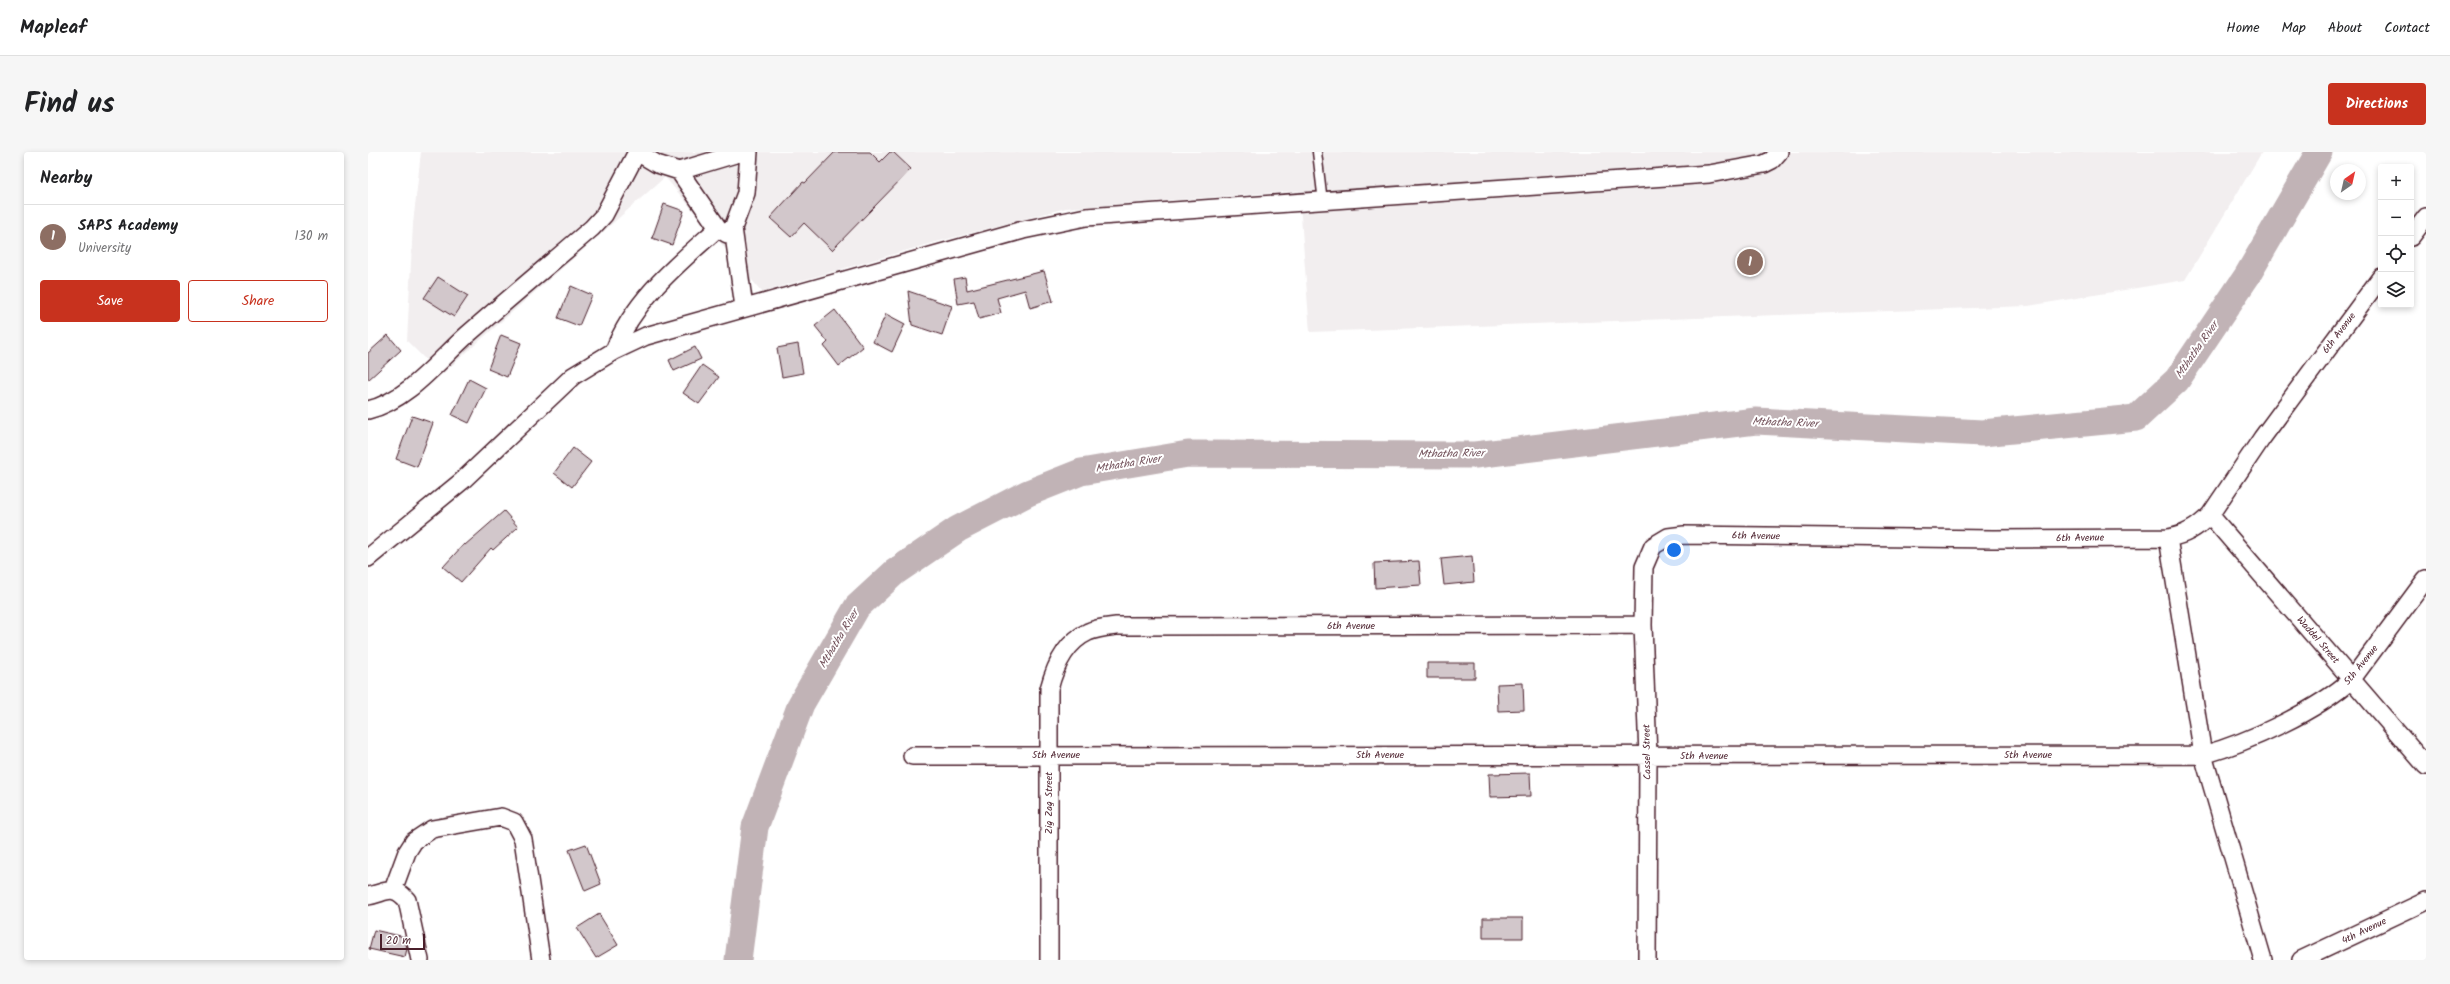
<!DOCTYPE html>
<html lang="en">
<head>
<meta charset="utf-8">
<style>
  body { margin:0; font-family:Kalam,sans-serif; background:#f6f6f6; color:#202124 }
  .controls { position:absolute; right:12px; top:12px; display:grid; overflow:hidden; border-radius:4px; box-shadow:0 2px 6px #0003 }
  .controls button { width:36px; height:36px; display:grid; place-items:center; padding:0; border:0; border-bottom:1px solid #e0e0e0; background:#fff; color:#202124; font:20px sans-serif }
  .compass { position:absolute; left:1962px; top:12px; width:36px; height:36px; border-radius:50%; background:#fff; box-shadow:0 2px 6px #0003; rotate:34deg }
  .scale { position:absolute; left:12px; bottom:10px; width:45px; box-sizing:border-box; padding-left:4px; border:2px solid #4a1f2b; border-top:0; font-size:11px; line-height:14px; white-space:nowrap; color:#4a1f2b; -webkit-text-stroke:3px #fff; paint-order:stroke }
  .you { position:absolute; left:1306px; top:398px; width:14px; height:14px; margin:-10px; border:3px solid #fff; border-radius:50%; background:#1a73e8; box-shadow:0 0 0 6px #1a73e833 }
  .badge { display:grid; place-items:center; width:26px; height:26px; border-radius:50%; background:#c8321e; color:#fff; font-size:13px; font-weight:700 }
  .pin { position:absolute; translate:-50% -50%; border:2px solid #fff; box-shadow:0 1px 4px #0006 }
  .list { margin:0; padding:0; list-style:none }
  h2 { display:flex; justify-content:space-between; align-items:center; height:52px; margin:0; padding:0 16px; font-size:17px }
  h2 small { font-size:13px; font-weight:400; color:#757577 }
  .list li { display:grid; grid-template-columns:26px 1fr auto; gap:12px; align-items:center; box-sizing:border-box; height:64px; padding:0 16px; border-top:1px solid #e0e0e0 }
  .list b { display:block; font-size:15px; white-space:nowrap }
  .list p { margin:0; font-size:13px; white-space:nowrap; color:#757577 }
  .list em { font-size:13px; font-style:normal; color:#757577 }
  .actions { display:flex; gap:8px; padding:12px 16px }
  .actions a { flex:1; padding:9px 0; border:1px solid #c8321e; border-radius:4px; text-align:center; font-size:14px; color:#c8321e }
  .actions .main { background:#c8321e; color:#fff }
  .icon { flex:none; width:22px; height:22px; fill:none; stroke:currentColor; stroke-width:2; stroke-linecap:round; stroke-linejoin:round }
  .map { position:relative; flex:none; width:2058px; height:808px; overflow:hidden; border-radius:4px }
  header { display:flex; align-items:center; gap:24px; box-sizing:border-box; height:56px; padding:0 20px; background:#fff; border-bottom:1px solid #e0e0e0 }
  header strong { font-size:19px }
  nav { display:flex; gap:22px; margin-inline-start:auto; font-size:14px }
  .intro { display:flex; align-items:center; justify-content:space-between; box-sizing:border-box; height:96px; padding:0 24px }
  h1 { margin:0; font-size:28px }
  .button { padding:10px 18px; border-radius:4px; background:#c8321e; color:#fff; font-size:14px; font-weight:700 }
  main { display:flex; gap:24px; padding:0 24px }
  aside { flex:1; background:#fff; border-radius:4px; box-shadow:0 2px 6px #0003 }
  .map>svg:first-child { display:block }
</style>
</head>
<body>
<header>
<strong>Mapleaf</strong>
<nav><a>Home</a><a>Map</a><a>About</a><a>Contact</a></nav>
</header>
<div class="intro"><h1>Find us</h1><a class="button">Directions</a></div>
<main>
<aside>
<h2>Nearby<small></small></h2>
<ul class="list">
<li><span class="badge" style="background:#8d6e63">1</span><div><b>SAPS Academy</b><p>University</p></div><em>130 m</em></li>
</ul>
<div class="actions"><a class="main">Save</a><a>Share</a></div>
</aside>
<div class="map">
<svg width="2058" height="808" viewBox="0 0 2058 808">
  <rect width="100%" height="100%" fill="#fff"/>
  <filter id="ink" filterUnits="userSpaceOnUse"><feTurbulence type="fractalNoise" baseFrequency=".025" numOctaves="2"/><feDisplacementMap in="SourceGraphic" scale="8" xChannelSelector="R" yChannelSelector="G"/><feConvolveMatrix kernelMatrix="1 2 1 2 8 2 1 2 1" color-interpolation-filters="sRGB"/></filter>
  <g filter="url(#ink)">
    <!-- built -->
    <path fill="#f2eeef" d="M53,0h1841l-77,128 -157,26 -718,26 -11,-141 -233,17 -137,36 -167,48 -97,-115 -224,198 -34,-34 6,-117z"/>
    <g fill="none" stroke-linecap="round" stroke-linejoin="round">
      <!-- river -->
      <path stroke="#c1b3b6" stroke-width="27" d="M370,808l17,-133 46,-123 56,-97 38,-35 63,-43 70,-36 53,-21 107,-18 287,1 281,-34 226,12 154,-15 41,-38 70,-104 72,-124"/>
    </g>
    <!-- building -->
    <path fill="#d2c7cb" stroke="#4a1f2b" d="M467,0h35l10,10 10,-10h3l18,17 -79,81 -28,-27 -13,14 -21,-19 33,-36 2,1z
      M296,52l20,7 -12,34 -20,-7z
      M676,119l9,30 -23,7 -5,-18 -28,8 4,15 -22,6 -5,-18 -16,3 -4,-25 11,-2 2,13z
      M70,125l30,19 -14,21 -30,-19z
      M203,134l21,9 -13,31 -21,-8z
      M540,139l44,15 -10,29 -30,-10z
      M467,158l28,37 -24,19 -15,-20 4,-4 -13,-16z
      M518,162l19,10 -13,28 -19,-10z
      M20,183l13,15 -33,30v-27z
      M133,183l20,8 -14,34 -19,-8z
      M430,192l5,29 -21,4 -5,-29z
      M327,195l6,12 -27,12 -5,-11z
      M334,213l17,12 -20,27 -16,-11z
      M101,227l17,9 -17,35 -17,-8z
      M44,264l21,7 -16,44 -21,-8z
      M205,296l18,14 -19,25 -18,-14z
      M136,359l14,16 -25,23 -2,-2 -30,34 -18,-15 21,-23 1,1z
      M1104,404l2,26 -30,3 -3,-26z
      M1051,409l2,24 -46,3 -1,-25z
      M1059,511h48v15h-48z
      M1155,531l1,27 -26,1 -1,-27z
      M1162,621l1,23 -41,1 -1,-23z
      M218,692l15,40 -16,7 -16,-41z
      M231,762l19,31 -22,13 -19,-30z
      M1115,766h40v20h-40z
      M6,778l31,7 2,12 -2,8 -36,-8z"/>
    <g fill="none" stroke-linecap="round" stroke-linejoin="round">
      <!-- service casing -->
      <g stroke="#4a1f2b" stroke-width="11">
        <path id="service" d="M949,0l6,50"/>
      </g>
      <!-- minor casing -->
      <g stroke="#4a1f2b" stroke-width="20">
        <path id="minor" d="M269,0l20,12 22,7 63,-19
          M311,19l39,57 9,6
          M2043,85l15,-20
          M376,155l-11,-79 13,-35 3,-41
          M246,199c20,-52 64,-87 104,-123
          M0,258c39,-9 70,-49 99,-75 41,-36 83,-71 125,-107l12,-13 33,-63
          M1842,363l216,251
          M1800,386l35,217 60,205
          M0,406l94,-77 111,-105 41,-25 32,-15 377,-106 63,-13 623,-43 55,-10 8,-4 7,-8
          M544,604l1291,-1c46,-13 114,-44 149,-76l74,-100
          M25,738l14,-38 7,-11 18,-12 69,-12 13,5 9,17 18,121
          M0,744c18,-3 24,-13 39,4l13,60
          M681,808v-271c6,-23 17,-47 39,-57 8,-4 19,-5 28,-6l527,-1
          M1279,808l1,-204 -5,-131 1,-58 9,-21 15,-9 16,-2 309,4 175,-1c17,-3 29,-10 42,-23l52,-77 119,-161
          M1933,808l125,-59"/>
      </g>
      <!-- service -->
      <use href="#service" stroke="#fff" stroke-width="8"/>
      <!-- minor -->
      <use href="#minor" stroke="#fff" stroke-width="17"/>
    </g>
  </g>
  <g text-anchor="middle" dominant-baseline="central" stroke-width="4" stroke-linejoin="round" paint-order="stroke">
    <!-- street labels -->
    <g font-size="10" fill="#4a1f2b" stroke="#fff">
      <text transform="translate(1971 181) rotate(-53)">6th Avenue</text>
      <text transform="translate(1388 384) rotate(1)">6th Avenue</text>
      <text transform="translate(1712 386) rotate(-1)">6th Avenue</text>
      <text x="983" y="474">6th Avenue</text>
      <text transform="translate(1950 488) rotate(49)">Waddel Street</text>
      <text transform="translate(1993 513) rotate(-51)">5th Avenue</text>
      <text transform="translate(1279 600) rotate(-91)">Cassel Street</text>
      <text x="688" y="603">5th Avenue</text>
      <text x="1012" y="603">5th Avenue</text>
      <text x="1660" y="603">5th Avenue</text>
      <text x="1336" y="604">5th Avenue</text>
      <text transform="translate(681 651) rotate(-90)">Zig Zag Street</text>
      <text transform="translate(1996 779) rotate(-26)">4th Avenue</text>
    </g>
    <!-- water labels -->
    <g font-size="11" font-style="italic" fill="#74535c" stroke="#fff">
      <text transform="translate(1829 198) rotate(-55)">Mthatha River</text>
      <text transform="translate(1417 271) rotate(2)">Mthatha River</text>
      <text transform="translate(1083 302) rotate(-1)">Mthatha River</text>
      <text transform="translate(760 312) rotate(-9)">Mthatha River</text>
      <text transform="translate(471 487) rotate(-59)">Mthatha River</text>
    </g>
  </g>
</svg>
<div class="controls">
<button>+</button>
<button>−</button>
<button><svg class="icon" aria-label="locate" viewBox="0 0 24 24"><circle cx="12" cy="12" r="6"/><path d="M12 2v4M12 18v4M2 12h4M18 12h4"/></svg></button>
<button><svg class="icon" aria-label="layers" viewBox="0 0 24 24"><path d="M12 4l9 5-9 5-9-5zM3 14l9 5 9-5"/></svg></button>
</div>
<svg class="compass" viewBox="-18 -18 36 36"><path d="M0-13l5 13h-10z" fill="#e53935"/><path d="M0 13l5-13h-10z" fill="#757577"/></svg>
<div class="scale">20 m</div>
<div class="you"></div>
<div class="pin badge" style="left:1382px;top:110px;background:#8d6e63">1</div>
</div>
</main>
</body>
</html>
